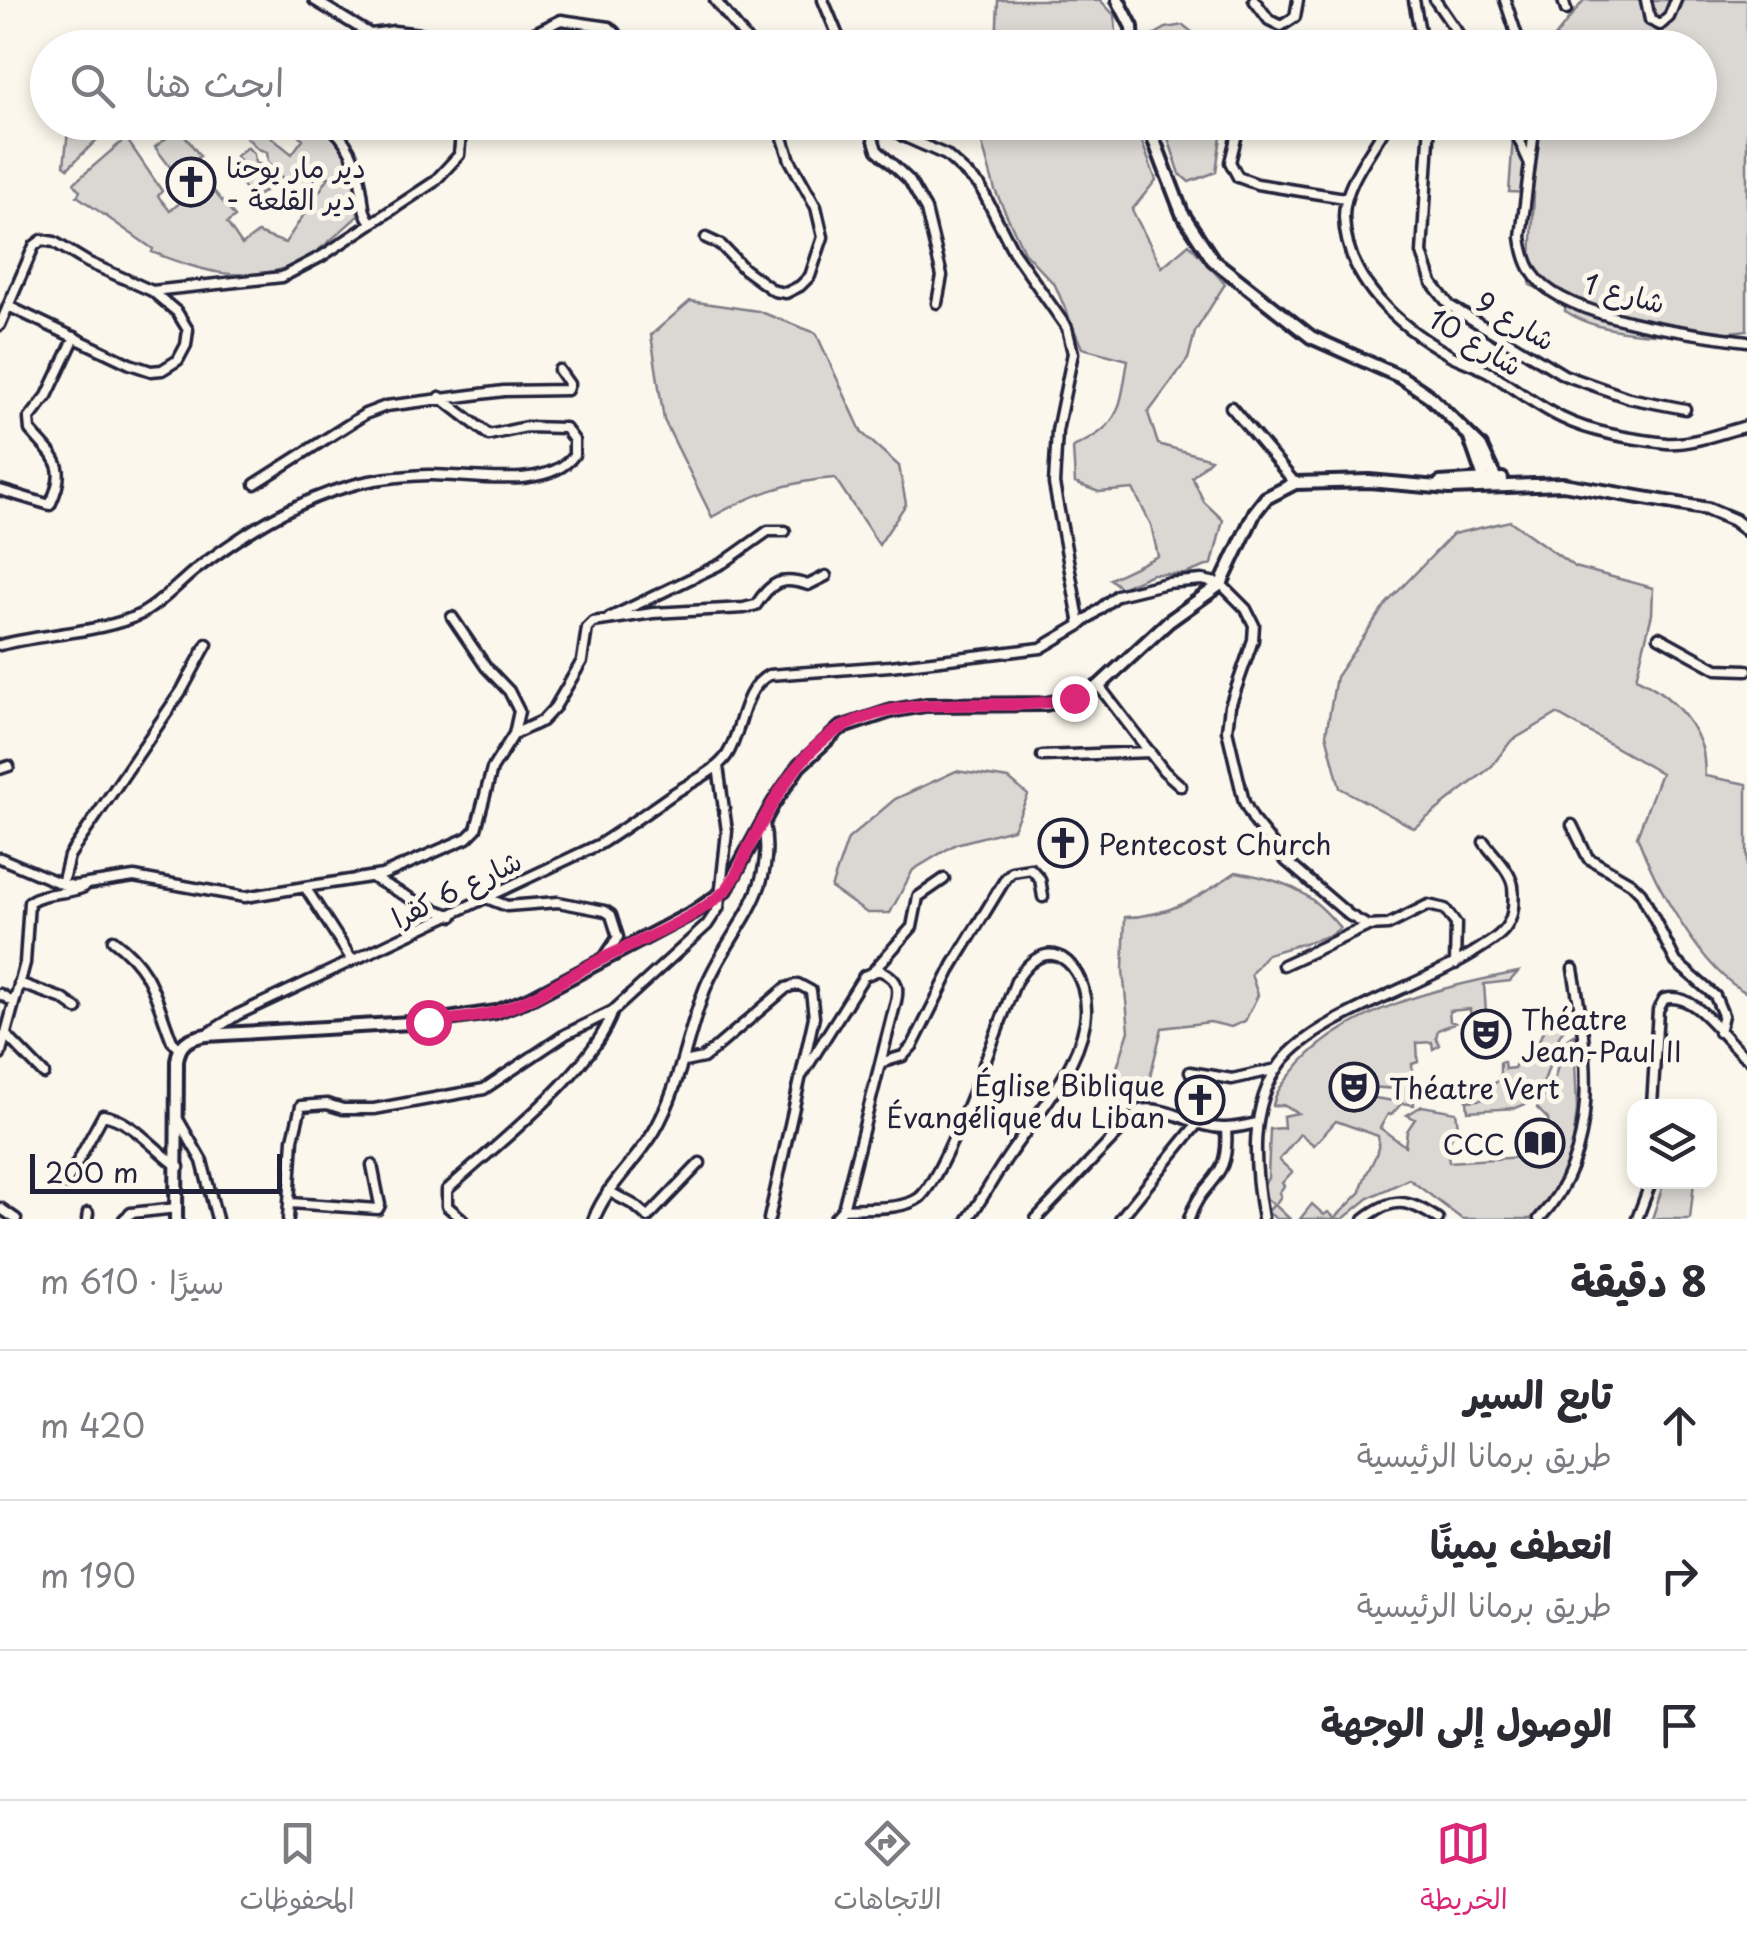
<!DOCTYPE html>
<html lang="ar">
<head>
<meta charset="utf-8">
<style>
  body { margin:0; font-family:"Playpen Sans","Playpen Sans Arabic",sans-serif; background:#f7f7f7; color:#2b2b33; direction:rtl }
  .controls { position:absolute; right:30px; bottom:30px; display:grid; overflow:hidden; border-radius:20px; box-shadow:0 5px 15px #0003 }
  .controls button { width:90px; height:90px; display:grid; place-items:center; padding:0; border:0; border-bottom:2px solid #e1e1e2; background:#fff; color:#2b2b33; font:50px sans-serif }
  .scale { position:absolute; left:30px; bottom:25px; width:252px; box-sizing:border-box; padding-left:10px; border:5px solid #22223b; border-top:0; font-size:28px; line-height:35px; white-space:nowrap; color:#22223b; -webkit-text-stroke:8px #fbf7ec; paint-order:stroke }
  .stop { position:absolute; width:30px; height:30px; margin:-22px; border:8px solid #db2777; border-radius:50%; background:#fff }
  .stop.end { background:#db2777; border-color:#fff; box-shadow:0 2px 10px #0008 }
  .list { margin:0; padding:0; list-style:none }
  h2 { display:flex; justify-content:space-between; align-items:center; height:130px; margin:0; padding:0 40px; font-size:42px }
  h2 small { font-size:32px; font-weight:400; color:#7c7c81 }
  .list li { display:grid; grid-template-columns:65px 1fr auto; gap:30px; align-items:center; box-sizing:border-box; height:150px; padding:0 40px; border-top:2px solid #e1e1e2 }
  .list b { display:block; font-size:38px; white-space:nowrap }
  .list p { margin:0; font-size:32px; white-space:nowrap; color:#7c7c81 }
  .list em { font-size:32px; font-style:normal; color:#7c7c81 }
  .icon { flex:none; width:55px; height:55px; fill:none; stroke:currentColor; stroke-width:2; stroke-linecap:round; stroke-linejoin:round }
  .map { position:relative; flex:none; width:1747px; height:1219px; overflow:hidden; direction:ltr }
  .search { position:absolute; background:#fff; box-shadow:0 5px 15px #0003; left:30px; right:30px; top:30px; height:110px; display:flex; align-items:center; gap:25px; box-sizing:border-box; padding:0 35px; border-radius:55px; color:#7c7c81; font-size:38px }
  .sheet { height:580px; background:#fff }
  nav { display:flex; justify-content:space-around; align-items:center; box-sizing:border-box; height:140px; border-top:2px solid #e1e1e2; background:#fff; font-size:28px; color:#7c7c81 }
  nav a { display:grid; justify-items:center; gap:5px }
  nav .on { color:#db2777 }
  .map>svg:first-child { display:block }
</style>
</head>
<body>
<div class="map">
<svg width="1747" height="1219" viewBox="0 0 1747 1219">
  <rect width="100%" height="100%" fill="#fbf7ec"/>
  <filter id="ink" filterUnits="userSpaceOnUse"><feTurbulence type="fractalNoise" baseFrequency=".01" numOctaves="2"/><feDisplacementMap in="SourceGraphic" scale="20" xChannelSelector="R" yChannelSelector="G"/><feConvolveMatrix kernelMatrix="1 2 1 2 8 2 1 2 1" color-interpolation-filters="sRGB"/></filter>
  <g filter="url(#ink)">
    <!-- green -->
    <path fill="#dbd8d3" stroke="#7e7d87" stroke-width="2.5" fill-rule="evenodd" d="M998,0h102l15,16 2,31h-121z
      M1584,0h163v330c-48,7 -142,10 -182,-19v-10l-35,-16 4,-92 -25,-1 5,-69 186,-1v-74l-153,-1z
      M1183,25l14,11 75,9 -124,2 2,-10 16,-9z
      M69,123h45l-46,45 -4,-3z
      M233,123h28l6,11 25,20 11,-15 -9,-8 6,-8c54,0 57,51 58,93 -20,17 -44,42 -69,51 -49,17 -91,3 -137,-15l1,-3 -76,-53 3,-5 -6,-8 52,-45 36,53 -4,5 12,15 30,-25 5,7 8,-3 22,27 -8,6 15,22 16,-12 27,10 44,-66 -12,-1 -10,14 -16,-2 -23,-27 -1,-9 -9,-3z
      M981,123h154l21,57 -24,30 30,57 27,-23 36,40 -30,48 -7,27 -40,54 10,31 53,15 -19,18 12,25 19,18 -11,44 -27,10h-33l-31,14 -11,-9 48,-23 -7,-31 -18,-36 -34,3 -24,-9 -2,-36c48,-20 47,-39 55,-87l-46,-12 -27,-63 -31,-33 -29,-62 -16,-57z
      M1163,123h25l2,4 31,9 -5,36 -27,10 -9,-8z
      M179,128l21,28 -24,19 -21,-28z
      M247,147l7,7 1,9 8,2 15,16 -25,18 -24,-30 10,-8 -3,-5z
      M690,301l68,10 58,22 46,100 37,33 7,38 -27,41 -44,-67c-46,3 -84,17 -123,39l-48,-97 -13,-85z
      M1510,521l65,46 78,21 -1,26 -16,64c28,13 54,36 65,67 4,9 3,21 4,31l42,8v209c-46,-23 -92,-109 -110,-157l24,-63 -104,-59 -46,27 -20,26 -77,61 -74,-40 -14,-54 10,-57 50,-73 67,-70z
      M956,771l53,8 19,16 -15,34 -57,15 -43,26 -23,43h-23l-36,-25 17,-49 47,-40z
      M1236,872c47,8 73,17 104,56l-9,7 -64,19 -16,20 7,21 -13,26 -14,6 -21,-5 -48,6 -13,53 -16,20 -15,-2 -6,-16 17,-52 -6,-61 2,-53c44,0 76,-21 111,-45z
      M1518,972l-8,9 -26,3 2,29 -14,20 -2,-24 -21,2 1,10 5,2 -17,7 -2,8 4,7 -7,4 -1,-7 -15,1 1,19 -6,2 2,41 -12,-2 -11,12 -3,-1 -8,14 25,18 2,-15 8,-12 -8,-4 15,-9 34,6 2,14 -8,14 -4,1 3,21 103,-7 -1,-7h5l-1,-14h-5l-2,-15 -11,-11 17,-27 10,-39 10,-8 3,76 -6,51 -8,19 -22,32 -11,7h-68l-53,-40 -39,18 -27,22h-43l12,-15 12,11 4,-3 7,6 26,-26c1,-20 21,-34 17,-56l-42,-15 -22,24 -14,-11 -21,26 13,12 -10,11 2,3 -5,7 2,3 -6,9 15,14h-13l-10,-7 7,-7 -7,-6 -4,-13 5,-8 2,-49 14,-1 -1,-12 15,-3 -15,-8 -10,1c2,-14 10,-22 19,-33 49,-64 150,-86 226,-101zM1338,1078l29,6 1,3 29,2 -3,12 -58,-9z
      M1568,1009l4,11 -12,14 -19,56 -13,13 -12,5 -48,3 -1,-10 21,-2 -1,-8h-6v-4l13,-3 6,-5v-17h4l1,7 9,-1 4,-9 14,1 12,-32 9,-4 1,-11z
      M1664,1182h30l-4,37h-38z"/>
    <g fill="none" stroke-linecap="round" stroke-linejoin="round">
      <!-- minor casing -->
      <g stroke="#22223b" stroke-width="15">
        <path id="minor" d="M314,0l79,48
          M715,0l38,48
          M823,0l20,48
          M1254,0l15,20 12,6 14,-9 3,-17
          M1414,0l9,48
          M1435,0l33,48
          M1505,0l16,48
          M1563,0l3,10
          M1646,0l4,20 10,5 9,-8 7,-17
          M371,34l23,-3 118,13 49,-24 48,7 22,21
          M325,122c24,18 33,42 37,70 2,13 1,21 9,30
          M868,122l9,28 32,30 17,30 16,66 -5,27
          M884,122l19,14 43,19 34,31 33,65 54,77 6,25 -16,78 -3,53 26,141
          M1388,122c-16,30 -44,61 -44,95 2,64 54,109 106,138 13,7 29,11 42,19 23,15 45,32 70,44 30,15 71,21 104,25 26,2 56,-11 81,-17
          M1430,122l-8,131 10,30 18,23 114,69 65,23 56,11
          M1511,122l19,42
          M1535,122l-14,115c2,16 6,31 17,43 36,40 156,54 209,61
          M1236,138l-6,24 8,15 19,7 88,14
          M706,238l15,7 23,24 30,22 12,2 14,-7 10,-10 13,-39 -7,-30 -26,-47 -12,-38
          M8,306l122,58 21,7 11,-1 16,-10 8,-15 2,-15 -11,-18 -25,-21
          M0,325l34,-79 8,-6 12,2 33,20 65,29 130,-14 40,-21 112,-74 25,-27 3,-33
          M1231,407l64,76
          M255,484l110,-70 21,-8 118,-15 63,-1 2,-6 -10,-14
          M0,490l50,15c19,-40 5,-46 -20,-75l-1,-11 18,-23 28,-59
          M609,618l114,-55 45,-32h17
          M1659,637l58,32 30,1
          M0,645c41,-11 105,-13 141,-31 19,-10 36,-29 53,-43 49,-37 99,-70 159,-86 24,-7 51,-9 75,-10 39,-1 120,17 146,-20v-15l-9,-12 -39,-1 -37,8 -49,-38
          M1099,686l65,85 17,15
          M514,734l28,-13 13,-14 27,-46 5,-33 6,-6 60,-9 91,-5 12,-3c15,-23 25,-29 52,-20l18,-9
          M1042,756l108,-4
          M0,769l9,-3
          M1572,825l16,33 43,25 10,10 35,69 39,34 8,19 -4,17
          M0,858l62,26 12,2 60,-9 111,20 60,-10 47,73
          M373,878l50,27 30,11
          M62,884l7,-28 113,-166 25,-46
          M305,887l77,-12 85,-37 9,-9 16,-60 22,-35 5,-23 -10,-20 -23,-24 -34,-50
          M489,899l18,7 51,-4 47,9 6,4 7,22 -14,21
          M113,940c41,31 41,56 59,101l8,8
          M1283,965l85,-39
          M875,969l37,-42 6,-30 26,-18
          M19,983l44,16 14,10
          M0,994l14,8
          M5,1034l39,40
          M207,1034l30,-19 363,-171c24,-15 47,-32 70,-48 18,-13 45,-23 57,-41 15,-23 15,-67 42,-80l121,-9 151,-18 39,-23 37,-30 50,-12 35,-3 19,4 25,25 8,16 -1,15 -23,66 -3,24 17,72 10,19 32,40 63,54 19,11 20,-1 40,-20 17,4 11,15 -1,40
          M0,1055l25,-92 4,-61c16,-11 37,-7 55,-15
          M684,1062l19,-4 9,-7 74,-63 12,-4 13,7 3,26 -45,202
          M883,1062l20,-6 10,-11 40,-80 53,-87 6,-6 19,-3 9,10 3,18
          M1190,1072l42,7 45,-10
          M802,1075l62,-99 15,-6c16,7 21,14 17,31l-53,208
          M1652,1106l6,-96 6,-11c33,-9 59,42 83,59
          M179,1121l23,40 15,58
          M66,1183l37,-68c31,6 50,34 76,52
          M608,1191l26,14 14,12 52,-54
          M290,1203l88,6 2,-4 -8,-40
          M0,1208l16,11
          M87,1219l1,-6
          M124,1219l7,-6 46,-5
          M288,1219l5,-80 8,-33 26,-2 16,5h31l110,-20 82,-55 47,-23 94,-86 12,-18 8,-76 -9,-65
          M462,1219l-15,-13v-16c48,-45 146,-119 166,-179
          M834,1219l9,-10c21,-2 58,2 76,-11 25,-19 82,-179 97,-217 37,-60 77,-5 69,41 -9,52 -52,96 -80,139 -13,19 -23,39 -37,58
          M1036,1219l104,-109c30,-5 56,19 85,18 11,0 22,-3 32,-5
          M1120,1219l77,-95
          M1189,1219c14,-43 41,-35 37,-90
          M1263,1219c-9,-51 -15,-112 18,-156 34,-46 140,-77 192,-110 12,-8 28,-16 35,-29 6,-10 6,-27 5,-38 -3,-16 -20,-31 -29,-44
          M1364,1219c29,-23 44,-20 74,0
          M1539,1219c63,-67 49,-167 34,-250
          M1637,1219l14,-37"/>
      </g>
      <!-- tertiary casing -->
      <g stroke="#22223b" stroke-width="16">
        <path id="tertiary" d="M594,1219c13,-34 43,-58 61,-89 25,-44 31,-92 49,-139 23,-61 75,-96 59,-170"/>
      </g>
      <!-- secondary casing -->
      <g stroke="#22223b" stroke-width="18">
        <path id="secondary" d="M1118,0l14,27 1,21
          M1147,122l35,91 31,47 98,77 90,40 27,18 53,52 18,39
          M1470,438l16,46
          M1440,483l62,-4
          M176,1219l1,-158c2,-18 12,-23 29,-26l222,-13 68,-10 37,-15 161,-85 32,-22 47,-86 26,-38 41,-38 51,-17 35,-6 119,-1 30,-6 24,-12 69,-64 53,-38 34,-72 11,-14 29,-15 74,-2 80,7 114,-4 145,25 26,11 13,10"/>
      </g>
      <!-- minor -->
      <use href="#minor" stroke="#fbf7ec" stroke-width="8"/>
      <!-- tertiary -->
      <use href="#tertiary" stroke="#fbf7ec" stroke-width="9"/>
      <!-- secondary -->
      <use href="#secondary" stroke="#fbf7ec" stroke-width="10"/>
    </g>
  </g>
  <g fill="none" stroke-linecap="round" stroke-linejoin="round" filter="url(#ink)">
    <!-- route -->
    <path stroke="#db2777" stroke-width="12" d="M428,1022c23,-2 46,-4 68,-10 37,-11 68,-34 102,-51 33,-17 110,-47 131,-75 9,-12 14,-27 21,-41 22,-42 49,-95 93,-118 72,-38 155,-12 231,-29"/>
  </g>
  <!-- icons -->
  <defs>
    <g id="church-ring" transform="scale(2.5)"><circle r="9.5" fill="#fbf7ec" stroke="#22223b" stroke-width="1.5"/><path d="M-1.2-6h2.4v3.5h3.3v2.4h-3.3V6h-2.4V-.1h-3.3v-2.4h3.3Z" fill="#22223b"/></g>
    <g id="theatre-ring" transform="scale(2.5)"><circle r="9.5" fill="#fbf7ec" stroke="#22223b" stroke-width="1.5"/><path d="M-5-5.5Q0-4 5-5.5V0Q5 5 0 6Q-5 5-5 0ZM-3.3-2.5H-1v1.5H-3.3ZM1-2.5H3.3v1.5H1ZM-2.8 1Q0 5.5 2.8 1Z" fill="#22223b"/></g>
    <g id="library-ring" transform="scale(2.5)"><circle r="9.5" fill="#fbf7ec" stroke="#22223b" stroke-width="1.5"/><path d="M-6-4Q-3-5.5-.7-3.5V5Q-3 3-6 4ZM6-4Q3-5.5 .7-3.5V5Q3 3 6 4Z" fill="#22223b"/></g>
  </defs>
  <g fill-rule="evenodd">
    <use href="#church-ring" x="191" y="182"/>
    <use href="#church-ring" x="1063" y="843"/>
    <use href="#theatre-ring" x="1486" y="1034"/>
    <use href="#theatre-ring" x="1354" y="1087"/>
    <use href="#church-ring" x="1200" y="1100"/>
    <use href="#library-ring" x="1540" y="1143"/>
  </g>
  <g text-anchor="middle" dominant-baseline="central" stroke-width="10" stroke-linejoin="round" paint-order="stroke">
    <!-- poi labels -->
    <g font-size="28" fill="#22223b" stroke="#fbf7ec" text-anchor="start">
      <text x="226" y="166">دير مار يوحنا<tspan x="226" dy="32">- دير القلعة</tspan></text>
      <text x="1098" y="843">Pentecost Church</text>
      <text x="1521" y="1018">Théatre<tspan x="1521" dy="32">Jean-Paul II</tspan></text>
      <text x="1165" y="1084" text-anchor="end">Église Biblique<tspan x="1165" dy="32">Évangélique du Liban</tspan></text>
      <text x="1389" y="1087">Théatre Vert</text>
      <text x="1505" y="1143" text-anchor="end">CCC</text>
    </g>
    <!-- street labels -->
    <g font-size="28" fill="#22223b" stroke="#fbf7ec">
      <text transform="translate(1625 292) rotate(15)">شارع 1</text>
      <text transform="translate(1516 320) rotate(31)">شارع 9</text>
      <text transform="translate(1476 341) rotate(31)">شارع 10</text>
      <text transform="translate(456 888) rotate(-26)">شارع 6 كفرا</text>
    </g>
  </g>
</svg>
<div class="controls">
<button><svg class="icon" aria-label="layers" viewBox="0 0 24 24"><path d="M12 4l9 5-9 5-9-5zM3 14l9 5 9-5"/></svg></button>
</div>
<div class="scale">200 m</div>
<div class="stop" style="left:428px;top:1022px"></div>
<div class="stop end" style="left:1074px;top:698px"></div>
<div class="search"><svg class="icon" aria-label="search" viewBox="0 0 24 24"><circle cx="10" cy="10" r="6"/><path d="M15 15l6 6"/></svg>ابحث هنا</div>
</div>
<section class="sheet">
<h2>8 دقيقة<small>سيرًا · 610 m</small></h2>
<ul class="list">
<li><svg class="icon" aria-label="ahead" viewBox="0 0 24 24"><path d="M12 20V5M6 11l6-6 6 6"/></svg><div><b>تابع السير</b><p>طريق برمانا الرئيسية</p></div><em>420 m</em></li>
<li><svg class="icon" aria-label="right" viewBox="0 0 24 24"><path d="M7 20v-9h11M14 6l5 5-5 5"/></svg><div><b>انعطف يمينًا</b><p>طريق برمانا الرئيسية</p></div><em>190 m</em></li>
<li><svg class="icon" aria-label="arrive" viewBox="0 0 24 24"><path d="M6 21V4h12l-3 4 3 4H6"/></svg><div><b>الوصول إلى الوجهة</b></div></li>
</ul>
</section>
<nav>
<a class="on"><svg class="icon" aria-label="map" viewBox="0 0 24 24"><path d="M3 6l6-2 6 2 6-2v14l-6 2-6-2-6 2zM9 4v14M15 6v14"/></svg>الخريطة</a>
<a><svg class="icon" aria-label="directions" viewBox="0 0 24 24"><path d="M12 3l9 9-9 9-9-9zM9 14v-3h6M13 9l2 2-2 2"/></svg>الاتجاهات</a>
<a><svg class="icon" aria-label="saved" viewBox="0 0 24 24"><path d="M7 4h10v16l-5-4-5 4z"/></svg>المحفوظات</a>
</nav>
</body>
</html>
